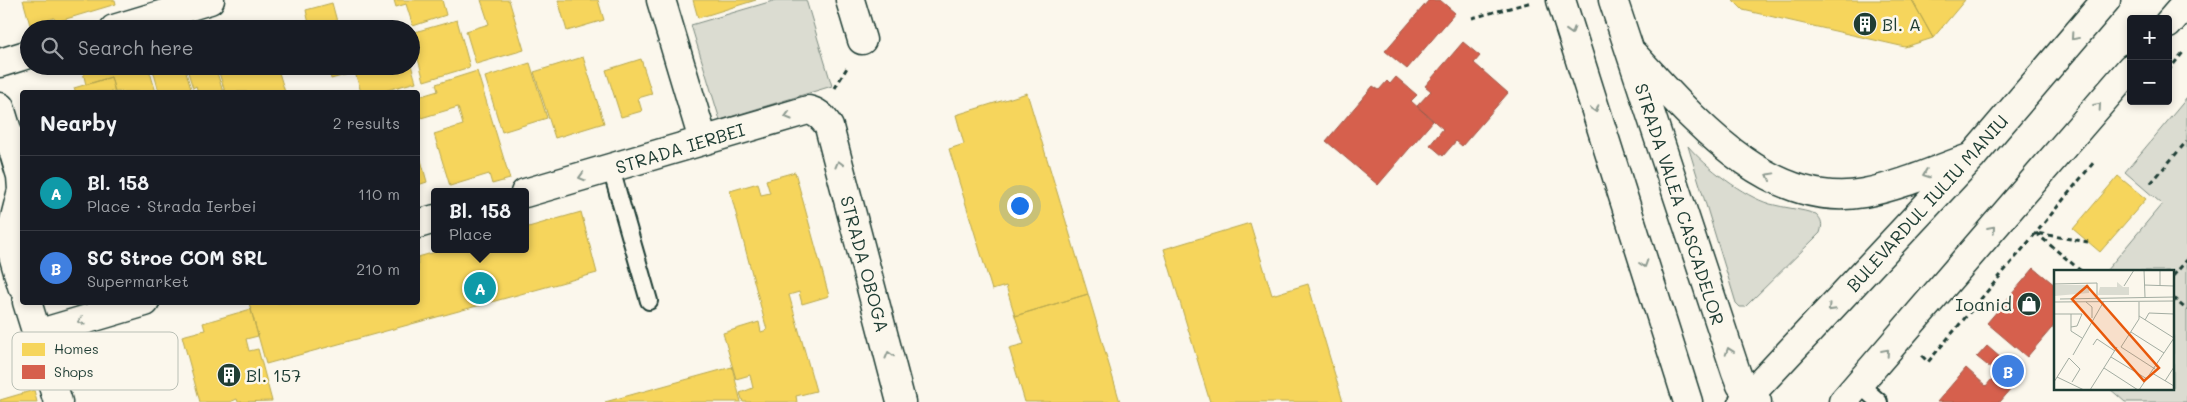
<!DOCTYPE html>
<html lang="en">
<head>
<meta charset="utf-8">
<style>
  body { margin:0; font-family:Mali,sans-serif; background:#20242c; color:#f1f3f6 }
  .controls { position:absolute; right:15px; top:15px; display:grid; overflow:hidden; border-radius:5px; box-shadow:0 2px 8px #0003 }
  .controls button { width:45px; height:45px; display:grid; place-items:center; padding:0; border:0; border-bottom:1px solid #363941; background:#171b24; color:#f1f3f6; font:25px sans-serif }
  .you { position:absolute; left:1019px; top:205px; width:18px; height:18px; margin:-12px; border:4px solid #fff; border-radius:50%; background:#1a73e8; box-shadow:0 0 0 8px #1a73e833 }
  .badge { display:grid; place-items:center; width:32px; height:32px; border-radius:50%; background:#d93025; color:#fff; font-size:16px; font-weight:700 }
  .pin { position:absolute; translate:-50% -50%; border:2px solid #fff; box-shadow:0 1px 5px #0006 }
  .popup { position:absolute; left:431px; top:188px; width:98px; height:65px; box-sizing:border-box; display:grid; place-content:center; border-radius:5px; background:#171b24; filter:drop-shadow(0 1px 4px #0005); font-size:16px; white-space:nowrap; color:#9ea1a6 }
  .popup b { font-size:19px; color:#f1f3f6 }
  .popup::after { content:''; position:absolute; left:50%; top:100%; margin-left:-10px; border:10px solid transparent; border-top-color:#171b24 }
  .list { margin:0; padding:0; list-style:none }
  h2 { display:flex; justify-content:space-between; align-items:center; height:65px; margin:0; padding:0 20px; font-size:21px }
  h2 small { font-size:16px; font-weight:400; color:#9ea1a6 }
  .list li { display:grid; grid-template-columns:32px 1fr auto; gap:15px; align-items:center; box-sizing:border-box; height:75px; padding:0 20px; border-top:1px solid #363941 }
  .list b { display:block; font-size:19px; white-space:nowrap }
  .list p { margin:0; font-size:16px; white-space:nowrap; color:#9ea1a6 }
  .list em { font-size:16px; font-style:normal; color:#9ea1a6 }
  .icon { flex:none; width:28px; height:28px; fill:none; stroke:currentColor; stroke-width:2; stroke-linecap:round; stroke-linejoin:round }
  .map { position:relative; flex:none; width:2187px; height:402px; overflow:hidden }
  .search { position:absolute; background:#171b24; box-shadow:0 2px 8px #0003; left:20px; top:20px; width:400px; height:55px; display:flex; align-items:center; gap:12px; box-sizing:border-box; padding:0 18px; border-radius:28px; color:#9ea1a6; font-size:19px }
  .panel { position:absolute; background:#171b24; box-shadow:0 2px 8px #0003; left:20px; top:90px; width:400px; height:215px; border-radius:5px }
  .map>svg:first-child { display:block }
</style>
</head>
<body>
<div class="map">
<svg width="2187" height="402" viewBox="0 0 2187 402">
  <rect width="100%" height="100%" fill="#fbf7ec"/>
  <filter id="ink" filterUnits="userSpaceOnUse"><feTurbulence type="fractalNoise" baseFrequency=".02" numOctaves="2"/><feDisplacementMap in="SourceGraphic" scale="10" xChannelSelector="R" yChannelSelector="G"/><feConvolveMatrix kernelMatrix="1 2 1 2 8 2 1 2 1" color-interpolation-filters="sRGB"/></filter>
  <g filter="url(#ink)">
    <!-- green -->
    <path fill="#dbdcd1" stroke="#7d8c82" d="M776,0h30l26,86 -112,34 -29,-95z
      M2187,98v304h-62l-16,-14h64v-117h-67l56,-67 -37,-32z
      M1688,146c18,21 55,50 82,58 15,4 31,5 46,10 6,6 7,10 4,19l-75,74h-5l-4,-4z"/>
    <!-- homes -->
    <path fill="#f6d55c" stroke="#b6a750" d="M23,0h92l1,4 -60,18 -2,-4 -24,7z
      M394,0h48l4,15 -33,11 -7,-22 -10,3z
      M481,0h28l15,50 -48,14 -10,-33 23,-7z
      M558,0h40l6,20 -37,11z
      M693,0h63l-58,18z
      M1733,0h179l21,38 -28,9 -162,-37z
      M1912,0h53l-32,38z
      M332,3l7,26h-42l12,-5 -3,-14z
      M457,20l13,47 -46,14 -13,-48z
      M583,57l21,66 -49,15 -21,-66z
      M641,59l11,35 -14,4 4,13 -21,6 -15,-47z
      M530,63l17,55 -45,14 -17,-55z
      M411,65l5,17 -36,10h-19l-8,-26z
      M104,66h44l8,26h-41l-4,-15 -25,8 -3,-13z
      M152,66h32l8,26h-33z
      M186,66h29l8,26h-25l-2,-6 -3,2z
      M217,66h60l8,26h-60z
      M328,66h22l2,7 -21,6z
      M477,71l33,108 -18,5 -3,-10 -39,12 -16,-52 29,-9 -5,-18 -37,11 -3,-11v-10l20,-6 -2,-7z
      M111,77l4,15h-39l-2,-4z
      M1027,93l61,201 -73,22 -9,-30 -14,4 -43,-141 15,-5 -8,-29z
      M418,149l9,33 -9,3z
      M795,172l34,124 -27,8 -3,-12 -10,3 27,96 -20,5 1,6h-54l-3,-9 13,-5 -3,-13 -14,4 -13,-46 36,-11 2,10 6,-2 -37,-139 28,-8 3,12 9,-2 -4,-13z
      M2118,176l28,23 -46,53 -27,-23z
      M581,212l16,61 -331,91 -17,-61 169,-1v-45l28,-8h79v-21z
      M1250,223l22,72 36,-11 35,118h-133l-46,-153z
      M1088,294l32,108h-95l-16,-54 15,-4 -9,-28z
      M251,309l7,27 -12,3 3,12 9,-2 14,52 -34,1 -1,-3 -7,3h-30l-18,-66 23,-6 -2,-7z
      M732,367l9,35h-136z
      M34,390l3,12h-37v-2z"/>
    <!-- shops -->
    <path fill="#d6604d" stroke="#9f5646" d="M1429,0h11l15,13 -48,56 -22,-18z
      M1463,42l17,14 -6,7 34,30 -46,53 -6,-5 -13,15 -13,-11 13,-16 -26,-23 14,-15 -6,-5z
      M1396,77l21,18 -6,6 22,20 -55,64 -52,-44 47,-55 6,4 8,-9 3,3z
      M2034,268l22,18v37l-29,34 -40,-34z
      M1987,346l35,30 -22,26h-63l29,-34 20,18 11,-13 -20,-16z"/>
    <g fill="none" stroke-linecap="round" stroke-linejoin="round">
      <!-- lane casing -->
      <g stroke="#1f3d34" stroke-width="20">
        <path id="lane" d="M611,169l38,132
          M1859,384l20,18"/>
      </g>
      <!-- street casing -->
      <g stroke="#1f3d34" stroke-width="31">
        <path id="street" d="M661,0l42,140
          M850,0l12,40
          M114,29l96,-29
          M0,63l29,-9
          M0,107l21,69 1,14 -13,51 13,45
          M525,193l283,-83c10,2 16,8 21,17l72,275
          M418,224l17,-5
          M27,302l31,100
          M37,334l108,-32"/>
      </g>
      <!-- secondary casing -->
      <g stroke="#1f3d34" stroke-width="31">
        <path id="secondary" d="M1561,0l127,402
          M1613,0l123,372 5,13 16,17
          M1634,55c57,61 134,156 230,138 37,-7 72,-23 108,-36"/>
      </g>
      <!-- primary casing -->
      <g stroke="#1f3d34" stroke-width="31">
        <path id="primary" d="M2168,24l19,-22
          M1743,402l229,-245 134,-157
          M1843,402l288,-334"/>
      </g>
      <!-- path -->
      <path stroke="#1f3d34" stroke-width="3" stroke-dasharray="5 4" stroke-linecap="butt" d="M1472,18l60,-16
        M2168,71l17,-21
        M835,88l13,-22
        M2151,183l36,-42
        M2081,271l-45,-38 58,-71
        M2173,276l14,-16
        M2173,298l14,12
        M1922,356l6,6 108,-129 52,9"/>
      <!-- lane -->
      <use href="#lane" stroke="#fbf7ec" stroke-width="16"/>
      <!-- street -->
      <use href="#street" stroke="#fbf7ec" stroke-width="28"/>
      <!-- secondary -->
      <use href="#secondary" stroke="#fbf7ec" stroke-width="28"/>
      <!-- primary -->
      <use href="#primary" stroke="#fbf7ec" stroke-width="28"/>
    </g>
    <!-- one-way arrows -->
    <defs><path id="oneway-chevron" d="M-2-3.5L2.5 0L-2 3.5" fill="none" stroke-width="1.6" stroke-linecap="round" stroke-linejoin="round" transform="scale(1.25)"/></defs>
    <g stroke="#8d9a90">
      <use href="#oneway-chevron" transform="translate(1571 31) rotate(73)"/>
      <use href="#oneway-chevron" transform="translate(2074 37) rotate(131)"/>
      <use href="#oneway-chevron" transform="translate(2098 106) rotate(-49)"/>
      <use href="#oneway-chevron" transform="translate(1595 109) rotate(72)"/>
      <use href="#oneway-chevron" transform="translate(788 116) rotate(164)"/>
      <use href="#oneway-chevron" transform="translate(839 164) rotate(-105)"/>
      <use href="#oneway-chevron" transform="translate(1926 174) rotate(159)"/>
      <use href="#oneway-chevron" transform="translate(1770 176) rotate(-151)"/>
      <use href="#oneway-chevron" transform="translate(582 177) rotate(164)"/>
      <use href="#oneway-chevron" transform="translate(1992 229) rotate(-49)"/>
      <use href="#oneway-chevron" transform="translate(1644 264) rotate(72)"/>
      <use href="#oneway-chevron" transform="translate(1831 308) rotate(133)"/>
      <use href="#oneway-chevron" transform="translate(81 321) rotate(164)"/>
      <use href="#oneway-chevron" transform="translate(1729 351) rotate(-109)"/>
      <use href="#oneway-chevron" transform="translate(1886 352) rotate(-49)"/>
      <use href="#oneway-chevron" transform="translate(889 355) rotate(-105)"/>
    </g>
  </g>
  <!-- icons -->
  <defs>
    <g id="building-disc" transform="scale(1.25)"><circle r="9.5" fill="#1f3d34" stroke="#fbf7ec"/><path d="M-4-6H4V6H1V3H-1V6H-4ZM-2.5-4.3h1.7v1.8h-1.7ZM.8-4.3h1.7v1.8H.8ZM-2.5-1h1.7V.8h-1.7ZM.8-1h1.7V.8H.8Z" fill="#fff"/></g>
    <g id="shop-disc" transform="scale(1.25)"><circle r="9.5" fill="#1f3d34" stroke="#fbf7ec"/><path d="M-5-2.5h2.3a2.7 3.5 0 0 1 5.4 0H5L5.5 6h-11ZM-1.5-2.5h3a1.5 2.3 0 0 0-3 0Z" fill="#fff"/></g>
  </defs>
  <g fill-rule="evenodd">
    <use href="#building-disc" x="1865" y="24"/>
    <use href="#shop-disc" x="2029" y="304"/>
    <use href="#building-disc" x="229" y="375"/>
  </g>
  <g text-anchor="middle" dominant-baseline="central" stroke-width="5" stroke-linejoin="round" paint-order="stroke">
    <!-- poi labels -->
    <g font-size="18" fill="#1f3d34" stroke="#fbf7ec" text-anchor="start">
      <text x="1882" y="24">Bl. A</text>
      <text x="2012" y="304" text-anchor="end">Ioanid</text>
      <text x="246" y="375">Bl. 157</text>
    </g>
    <!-- street labels -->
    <g font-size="18" fill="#1f3d34" stroke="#fbf7ec">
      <text transform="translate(680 148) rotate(-17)">STRADA IERBEI</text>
      <text transform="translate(1927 203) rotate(-48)">BULEVARDUL IULIU MANIU</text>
      <text transform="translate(1680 204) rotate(72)">STRADA VALEA CASCADELOR</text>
      <text transform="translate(865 264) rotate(75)">STRADA OBOGA</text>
    </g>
  </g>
  <!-- overview -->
  <g transform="translate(2054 270)">
    <rect width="120" height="120" fill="#fbf7ec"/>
    <path d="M63,12l6,5h6v8h-31l2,-8h17zM0,15h35v8l-35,3z" fill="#dbdcd1"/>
    <path fill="none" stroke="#a3ada2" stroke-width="1" d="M90,0l1,27M106,0v16M0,14l43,-1v16M90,15l30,1M70,16l10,-16M6,29l114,-2M0,32l120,-1M32,32l6,5v11M85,32v17l-18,28 34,22M0,44h28l-5,12 -6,1M17,44v17l11,7M85,46l35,22M91,50l4,-7 25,1M77,62l33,21M39,75l4,-6 18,12M19,85l31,-54M57,87l36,22M15,88l11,11M50,98l34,22M98,103l22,13M3,107l27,13M111,111l9,-14M0,112l15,-24M18,112l8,-13M36,120l27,-43M85,120l35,-52"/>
    <path fill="#e8590c" fill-opacity="0.15" stroke="#e8590c" stroke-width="2.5" d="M33,16l72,82 -15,13 -72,-82z"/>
    <rect width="120" height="120" fill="none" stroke="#1f3d34" stroke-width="2.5"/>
  </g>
  <!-- legend -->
  <rect x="12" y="332" width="166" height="58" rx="8" fill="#fbf7ec" stroke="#b9bfb5" stroke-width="1"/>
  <rect x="22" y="343" width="23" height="13" fill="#f6d55c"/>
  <rect x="22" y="365" width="23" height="14" fill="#d6604d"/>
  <g font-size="14" fill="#1f3d34">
    <text x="54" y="354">Homes</text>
    <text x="54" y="377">Shops</text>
  </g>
</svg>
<div class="controls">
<button>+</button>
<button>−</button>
</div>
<div class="you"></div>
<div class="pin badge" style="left:480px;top:288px;background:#0f9aa8">A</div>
<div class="popup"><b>Bl. 158</b>Place</div>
<div class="pin badge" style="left:2008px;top:371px;background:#3f7fe0">B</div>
<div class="search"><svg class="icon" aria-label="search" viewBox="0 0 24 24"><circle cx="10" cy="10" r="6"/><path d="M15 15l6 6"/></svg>Search here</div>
<section class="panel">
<h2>Nearby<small>2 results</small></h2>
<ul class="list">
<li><span class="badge" style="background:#0f9aa8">A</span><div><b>Bl. 158</b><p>Place · Strada Ierbei</p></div><em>110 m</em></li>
<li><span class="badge" style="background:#3f7fe0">B</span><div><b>SC Stroe COM SRL</b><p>Supermarket</p></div><em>210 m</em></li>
</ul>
</section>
</div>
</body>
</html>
